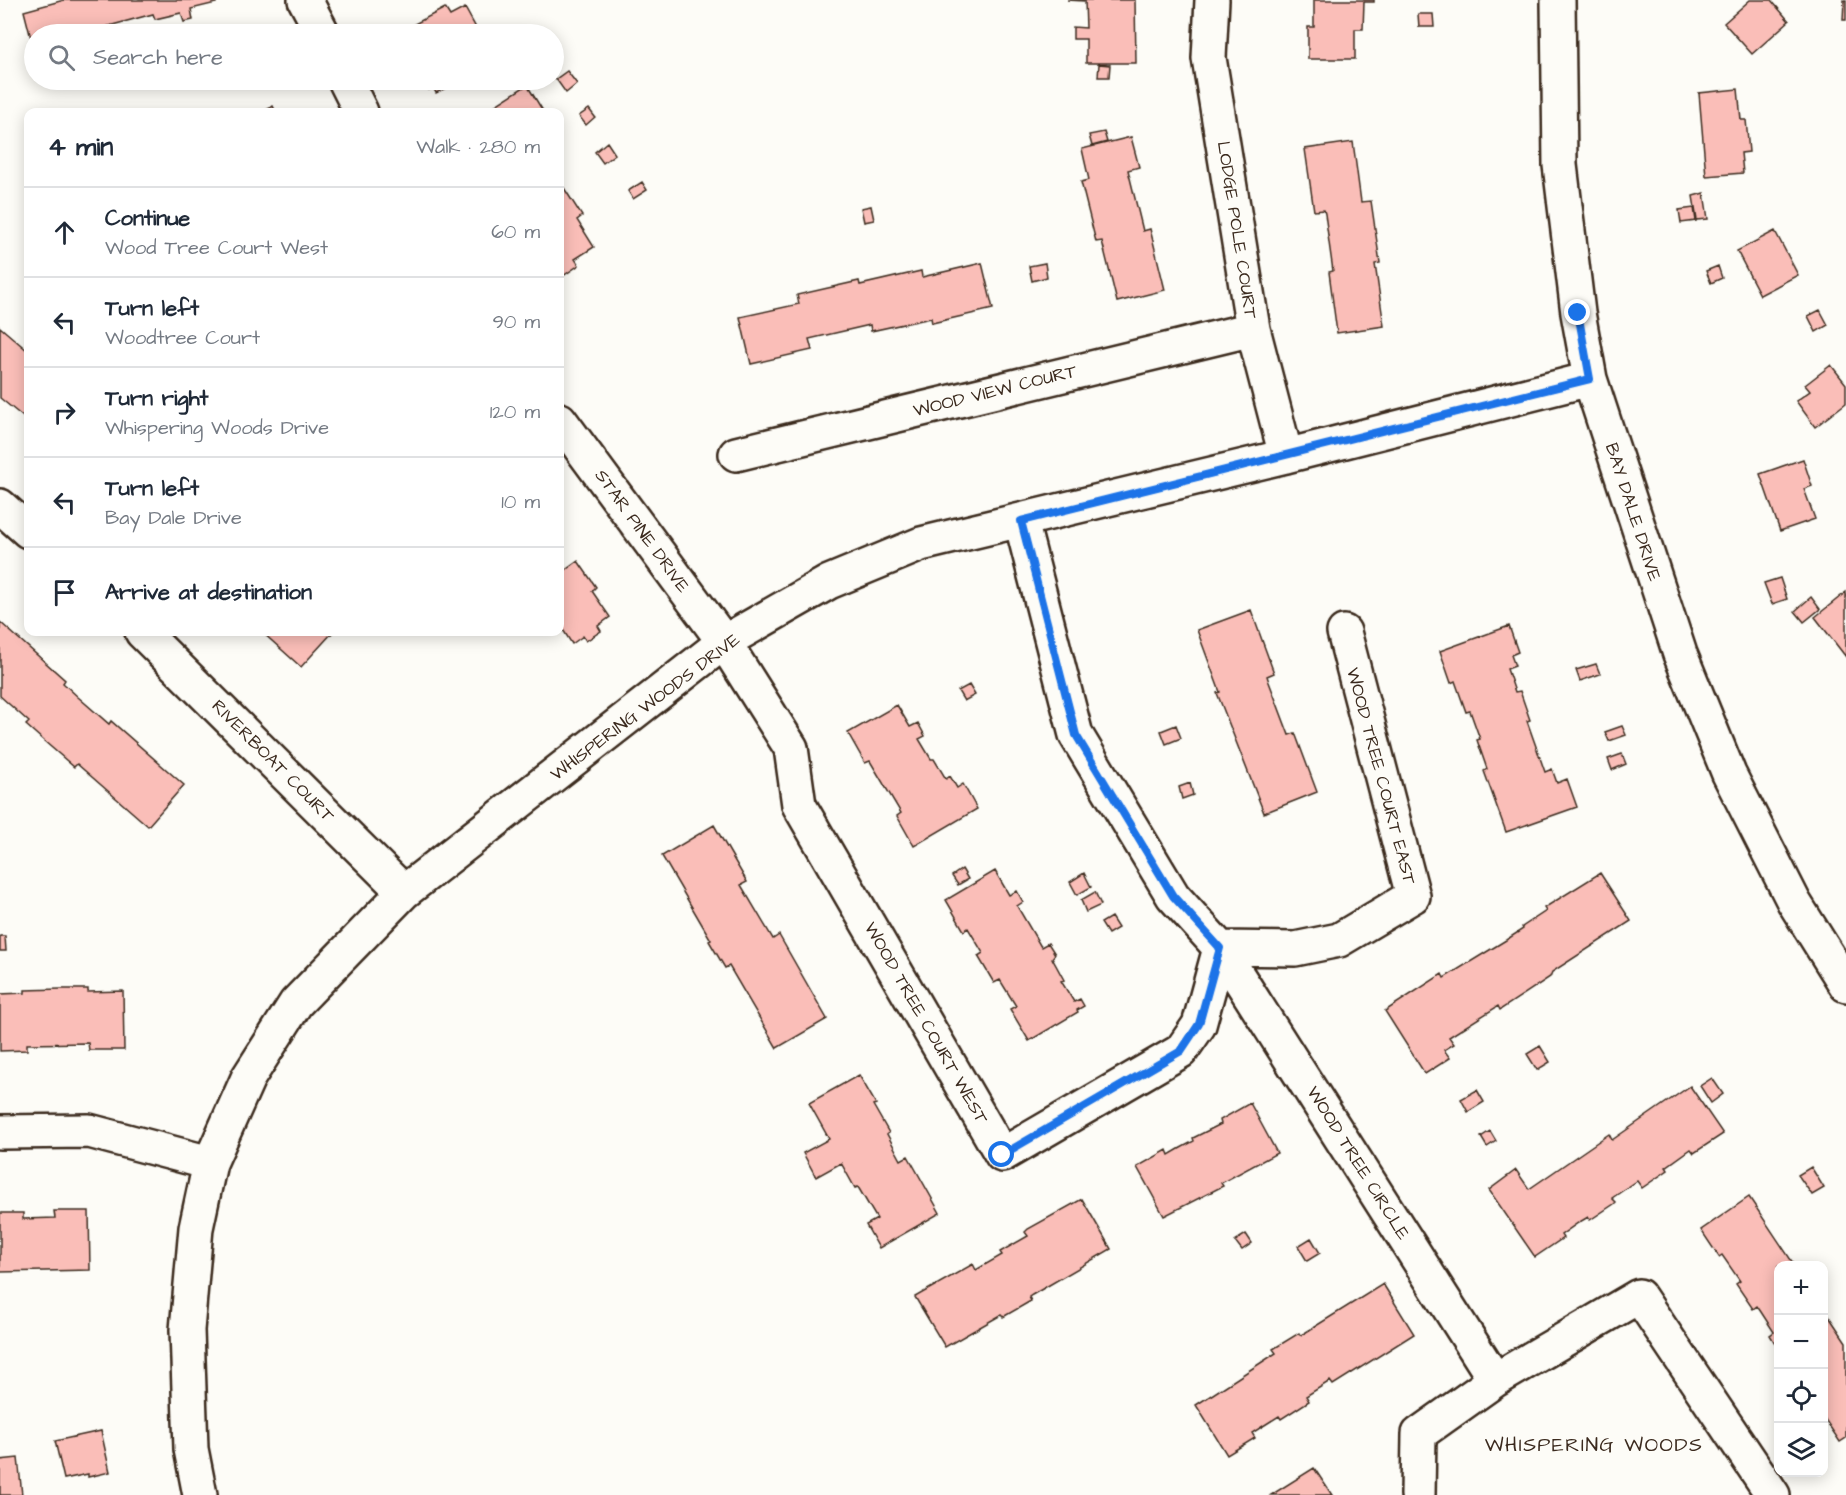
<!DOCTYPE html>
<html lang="en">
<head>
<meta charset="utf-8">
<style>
  body { margin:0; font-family:"Architects Daughter",sans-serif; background:#f2f2f3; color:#1f2937 }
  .controls { position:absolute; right:18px; bottom:18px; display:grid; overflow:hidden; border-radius:12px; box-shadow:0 3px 15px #0003 }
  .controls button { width:54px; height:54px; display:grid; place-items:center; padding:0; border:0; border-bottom:2px solid #e0e1e3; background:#fff; color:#1f2937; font:30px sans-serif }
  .stop { position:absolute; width:18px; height:18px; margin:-14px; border:4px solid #1a73e8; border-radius:50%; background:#fff }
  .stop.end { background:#1a73e8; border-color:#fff; box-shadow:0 2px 6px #0008 }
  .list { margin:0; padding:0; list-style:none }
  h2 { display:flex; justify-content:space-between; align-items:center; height:78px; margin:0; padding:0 24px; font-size:26px }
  h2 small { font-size:20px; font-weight:400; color:#747a83 }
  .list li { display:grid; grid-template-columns:39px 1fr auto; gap:18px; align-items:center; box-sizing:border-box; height:90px; padding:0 24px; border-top:2px solid #e0e1e3 }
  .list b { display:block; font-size:22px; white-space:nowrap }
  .list p { margin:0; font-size:20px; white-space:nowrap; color:#747a83 }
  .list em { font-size:20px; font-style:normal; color:#747a83 }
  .icon { flex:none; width:33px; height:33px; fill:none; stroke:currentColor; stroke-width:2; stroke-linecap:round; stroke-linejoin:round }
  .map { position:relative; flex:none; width:1846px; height:1495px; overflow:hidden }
  .search { position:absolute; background:#fff; box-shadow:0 3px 15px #0003; left:24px; top:24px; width:540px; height:66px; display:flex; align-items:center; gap:15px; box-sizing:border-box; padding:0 21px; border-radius:33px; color:#747a83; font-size:22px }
  .panel { position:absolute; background:#fff; box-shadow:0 3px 15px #0003; left:24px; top:108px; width:540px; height:528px; border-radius:12px }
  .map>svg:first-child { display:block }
</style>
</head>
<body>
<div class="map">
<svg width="1846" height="1495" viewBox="0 0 1846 1495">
  <rect width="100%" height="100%" fill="#fdfcf7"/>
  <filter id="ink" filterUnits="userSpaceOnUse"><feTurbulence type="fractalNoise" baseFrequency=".0167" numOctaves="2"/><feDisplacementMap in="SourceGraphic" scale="12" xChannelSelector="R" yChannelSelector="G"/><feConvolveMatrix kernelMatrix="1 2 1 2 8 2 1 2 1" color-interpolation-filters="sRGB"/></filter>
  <g filter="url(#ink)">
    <!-- building -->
    <path fill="#fabeb8" stroke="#3b2a1e" stroke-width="1.5" d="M64,0h151l1,3 -25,6 2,11 -9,2 -3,-9 -26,6 -2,-5 -59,16 1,4h-61v16l-10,-39z
      M1067,0h68l1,63h-50v-24h-13v-12l13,1 -1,-27z
      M1314,0h60v2h-10l-1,27h-8v30h-47v-32h6z
      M1750,0h21l18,21 -37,33 -28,-31z
      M1844,0h2v20h-3z
      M445,8l5,8 15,-8 11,20 -13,6h-58l-2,-4z
      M1418,14h15l1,13h-15z
      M1099,64l11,1 -1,12h-11z
      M567,71l10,13 -11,9 -10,-14z
      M423,80h25l-3,1 3,6 -12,6 -3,-6 -4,3z
      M527,85l16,26 -2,1h-56z
      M1738,89l3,31h5l3,32 -8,1 2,20 -37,3 -7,-83z
      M273,106l3,6h-14l10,-5z
      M589,109l6,8 -9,8 -7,-9z
      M1104,132l3,10 -15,4 -3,-11z
      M1131,137l8,30 -11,3 15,61 7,-2 15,61 -48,12 -15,-61 -6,1 -15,-60 8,-2 -7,-31z
      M607,142l8,12 -12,9 -8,-11z
      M1353,142l8,60 10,-1 9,62 -5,1 9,62 -47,7 -8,-61 4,-1 -8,-57 -1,-4 -10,1 -9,-62z
      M642,182l5,8 -14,9 -5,-8z
      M564,188l18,28 -5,4 17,27 -19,12 4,6 -16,11 -3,-4v-81z
      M1704,193l4,26 -11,1 -4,-24z
      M871,206l3,14 -10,2 -3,-14z
      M1694,208l2,13 -15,2 -2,-13z
      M1775,231l23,44 -38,20 -23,-44z
      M982,263l11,46 -61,14 -1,-5 -60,13 -1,-6 -61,14 3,11 -61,14 -11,-47 59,-13 -2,-9 62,-14 1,4 61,-14 1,6z
      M1045,263l2,14 -15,4 -3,-15z
      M1718,266l4,12 -11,5 -5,-12z
      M1820,310l8,15 -12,7 -8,-16z
      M0,327l28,24v70l-28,-23z
      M1831,365l15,19v19l-31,24 -19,-26 14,-10 -5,-6z
      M1803,459l9,27 -8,3 11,30 -35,12 -20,-57z
      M578,561l18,26 -4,4 18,26 -12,9 3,5 -15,10 -3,-5 -11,8 -12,-19v-51z
      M1780,578l7,21 -15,5 -8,-21z
      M1846,592v65l-31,-40z
      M1811,597l9,12 -16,13 -9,-11z
      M1251,610l23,63 -7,3 2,6 20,53 6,-2 22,59 -53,21 -47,-120 3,-1 -23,-62z
      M0,622l65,58 -2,3 15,14 31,27 2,-3 73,64 -36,41 -71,-62 -3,3 -30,-26 -18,-16 3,-3 -29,-26z
      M1509,626l9,26 -7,3 4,11 -8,3 8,23 5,-1 10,29 -3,1 18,51 7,-3 5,14 10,-4 10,28 -71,25 -22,-61 3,-2 -10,-29 3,-1 -10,-28 -4,1 -11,-31 -4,2 -11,-32z
      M262,632h71l-32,35z
      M1596,664l4,10 -20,7 -4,-11z
      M969,685l6,10 -11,6 -6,-10z
      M897,705l13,22 8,-4 7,13 -6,3 12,20h3l12,20 4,-3 7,12 6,-4 14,25 -63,37 -17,-30 4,-3 -31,-52 -5,2 -17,-30z
      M1176,725l5,13 -15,6 -5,-13z
      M1622,726l4,9 -17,6 -4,-9z
      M1622,754l4,10 -14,6 -4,-11z
      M1190,783l3,12 -11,4 -3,-12z
      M714,825l33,57 -6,3 32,54 6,-4 48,84 -50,29 -48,-82 -4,2 -16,-27 2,-1 -49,-84z
      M962,869l6,10 -10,6 -6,-9z
      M995,871l14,24 8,-4 6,11 -6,4 24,41 7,-4 7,11 -3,4 12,22 -3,1 13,21 6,-3 4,7 -7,4 1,2 -49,29 -19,-32 6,-3 -16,-26 -6,3 -16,-27 5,-3 -15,-25 -4,3 -18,-31z
      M1084,873l7,14 -14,8 -7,-13z
      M1600,873l31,48 -79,51 -2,5 -50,33 -2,-4 -49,31 5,7 -10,6 6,8 -25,16 -40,-63 57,-37 2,4 62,-38 17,-11 -1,-2 24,-16 -2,-3z
      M1095,892l6,13 -15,7 -5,-12z
      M1111,917l7,11 -10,6 -7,-11z
      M0,936h5l1,15h-6z
      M61,989h27v3l35,-1 1,59h-35l-1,-7 -61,1v6l-27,1v-57l25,-1v-3z
      M1540,1046l10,16 -13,8 -10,-16z
      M859,1075l17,29 -3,1 16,28 -2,1 14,26 7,-4 32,57 -61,35 -13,-23 11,-6 -19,-32 -3,1 -14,-25 -25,14 -13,-24 26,-14 -20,-36z
      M1712,1078l11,16 -12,9 -11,-17z
      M1690,1086l33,48 -29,19 -3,-4 -25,18 2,3 -26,18 -5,-7 -25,17 4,4 -2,2 -24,16 -2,-3 -10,6 -17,12 2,3 -28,19 -46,-67 27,-20 13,19 80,-55 3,6z
      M1477,1090l7,12 -16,10 -7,-13z
      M1250,1103l27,50 -56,30 2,3 -59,30 -27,-49 30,-17 2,5 10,-6 15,-8 -1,-3 28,-14 -1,-4z
      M1490,1131l6,10 -9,6 -6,-10z
      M1811,1167l13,21 -12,7 -14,-20z
      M1749,1197l46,69h-17v82l-8,-13 4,-3 -13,-20 -4,-6 -4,3 -17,-25 4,-3 -18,-26 -3,2 -18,-27z
      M1082,1199l29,50 -79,46 -3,2 2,4 -2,1 -26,15 -2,-2 -56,32 -30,-50 58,-33 3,6 26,-15 -2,-3 28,-16 -3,-4 3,-3z
      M54,1211h35l1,59 -90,2v-59h23v6l32,-1z
      M1246,1234l6,9 -10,7 -7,-9z
      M1311,1238l9,15 -13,8 -9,-15z
      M1383,1284l31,50 -81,51 -3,-4 -24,15 3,5 -28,18 -2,-3 -27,17 3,5 -28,17 -31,-50 80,-52 -3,-4 26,-16 1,2 3,-1z
      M1824,1309l22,33v96l-6,4 -16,-24z
      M101,1431l9,41 -22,5v-3l-24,5 -9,-38z
      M18,1458l4,37h-22v-35z
      M1314,1468l18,27h-61z"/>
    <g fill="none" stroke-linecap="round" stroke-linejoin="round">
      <!-- minor casing -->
      <g stroke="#3b2a1e" stroke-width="38">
        <path id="minor" d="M305,0l18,34
          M1212,0l-3,58 44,271 33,127
          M1558,0l2,165 18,148 12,66 90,275 49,120 65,128 52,83
          M345,80l16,32
          M560,420l164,222 67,106 8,57 203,350 179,-104 18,-26 21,-77
          M736,454l517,-125
          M0,506l28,25
          M1021,521l55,214 97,161 47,52 275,432
          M142,632l262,260
          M1220,948l75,1 44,-9 74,-44 -69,-264
          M0,1132l89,-1 121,32
          M200,1495l-9,-46 -4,-119 9,-102 14,-65 38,-85 48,-75 108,-111 320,-250 105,-60 92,-38 365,-88 304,-77
          M1418,1495l1,-61 76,-54 144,-84 134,199"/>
      </g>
      <!-- minor -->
      <use href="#minor" stroke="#fdfcf7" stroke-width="33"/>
    </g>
  </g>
  <g fill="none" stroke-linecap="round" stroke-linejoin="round" filter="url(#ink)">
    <!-- route -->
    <path stroke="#1a73e8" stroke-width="8" d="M1002,1155l179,-104 18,-27 21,-76 -47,-52 -97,-161 -55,-214 569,-142 -12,-66"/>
  </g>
  <g text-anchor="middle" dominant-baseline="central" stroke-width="4.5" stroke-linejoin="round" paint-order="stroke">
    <!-- street labels -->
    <g font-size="18" fill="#3b2a1e" stroke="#fdfcf7">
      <text transform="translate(1237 230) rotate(81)">LODGE POLE COURT</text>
      <text transform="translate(995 391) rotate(-14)">WOOD VIEW COURT</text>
      <text transform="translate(1633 512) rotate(72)">BAY DALE DRIVE</text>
      <text transform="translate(642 531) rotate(54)">STAR PINE DRIVE</text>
      <text transform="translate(645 707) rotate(-37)">WHISPERING WOODS DRIVE</text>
      <text transform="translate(273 761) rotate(45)">RIVERBOAT COURT</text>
      <text transform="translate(1381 776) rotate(75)">WOOD TREE COURT EAST</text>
      <text transform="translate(926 1023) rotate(60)">WOOD TREE COURT WEST</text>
      <text transform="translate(1358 1163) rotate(58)">WOOD TREE CIRCLE</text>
    </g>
    <!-- neighbourhood labels -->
    <g font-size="20" letter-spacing="1.5" fill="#3b2a1e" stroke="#fdfcf7">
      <text x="1594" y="1445">WHISPERING WOODS</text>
    </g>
  </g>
</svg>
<div class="controls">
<button>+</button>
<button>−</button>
<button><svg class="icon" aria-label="locate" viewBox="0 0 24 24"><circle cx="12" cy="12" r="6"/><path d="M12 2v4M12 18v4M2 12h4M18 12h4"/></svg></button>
<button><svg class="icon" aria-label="layers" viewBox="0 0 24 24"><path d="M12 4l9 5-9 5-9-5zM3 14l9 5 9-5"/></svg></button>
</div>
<div class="stop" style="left:1002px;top:1155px"></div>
<div class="stop end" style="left:1578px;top:313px"></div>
<div class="search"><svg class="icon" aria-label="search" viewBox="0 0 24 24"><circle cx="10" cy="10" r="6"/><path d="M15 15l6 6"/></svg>Search here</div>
<section class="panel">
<h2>4 min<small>Walk · 280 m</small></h2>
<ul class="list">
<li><svg class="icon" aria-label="ahead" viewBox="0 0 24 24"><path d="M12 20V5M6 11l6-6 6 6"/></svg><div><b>Continue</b><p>Wood Tree Court West</p></div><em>60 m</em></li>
<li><svg class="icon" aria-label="left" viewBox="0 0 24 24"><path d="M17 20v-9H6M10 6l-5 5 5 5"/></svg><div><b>Turn left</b><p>Woodtree Court</p></div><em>90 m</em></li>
<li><svg class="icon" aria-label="right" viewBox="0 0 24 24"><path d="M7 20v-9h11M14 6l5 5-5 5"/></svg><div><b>Turn right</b><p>Whispering Woods Drive</p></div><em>120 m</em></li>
<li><svg class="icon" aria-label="left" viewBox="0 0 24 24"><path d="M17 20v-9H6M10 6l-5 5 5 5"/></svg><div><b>Turn left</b><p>Bay Dale Drive</p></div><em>10 m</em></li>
<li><svg class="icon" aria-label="arrive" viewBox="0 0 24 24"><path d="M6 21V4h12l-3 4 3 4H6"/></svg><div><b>Arrive at destination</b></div></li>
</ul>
</section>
</div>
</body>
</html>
